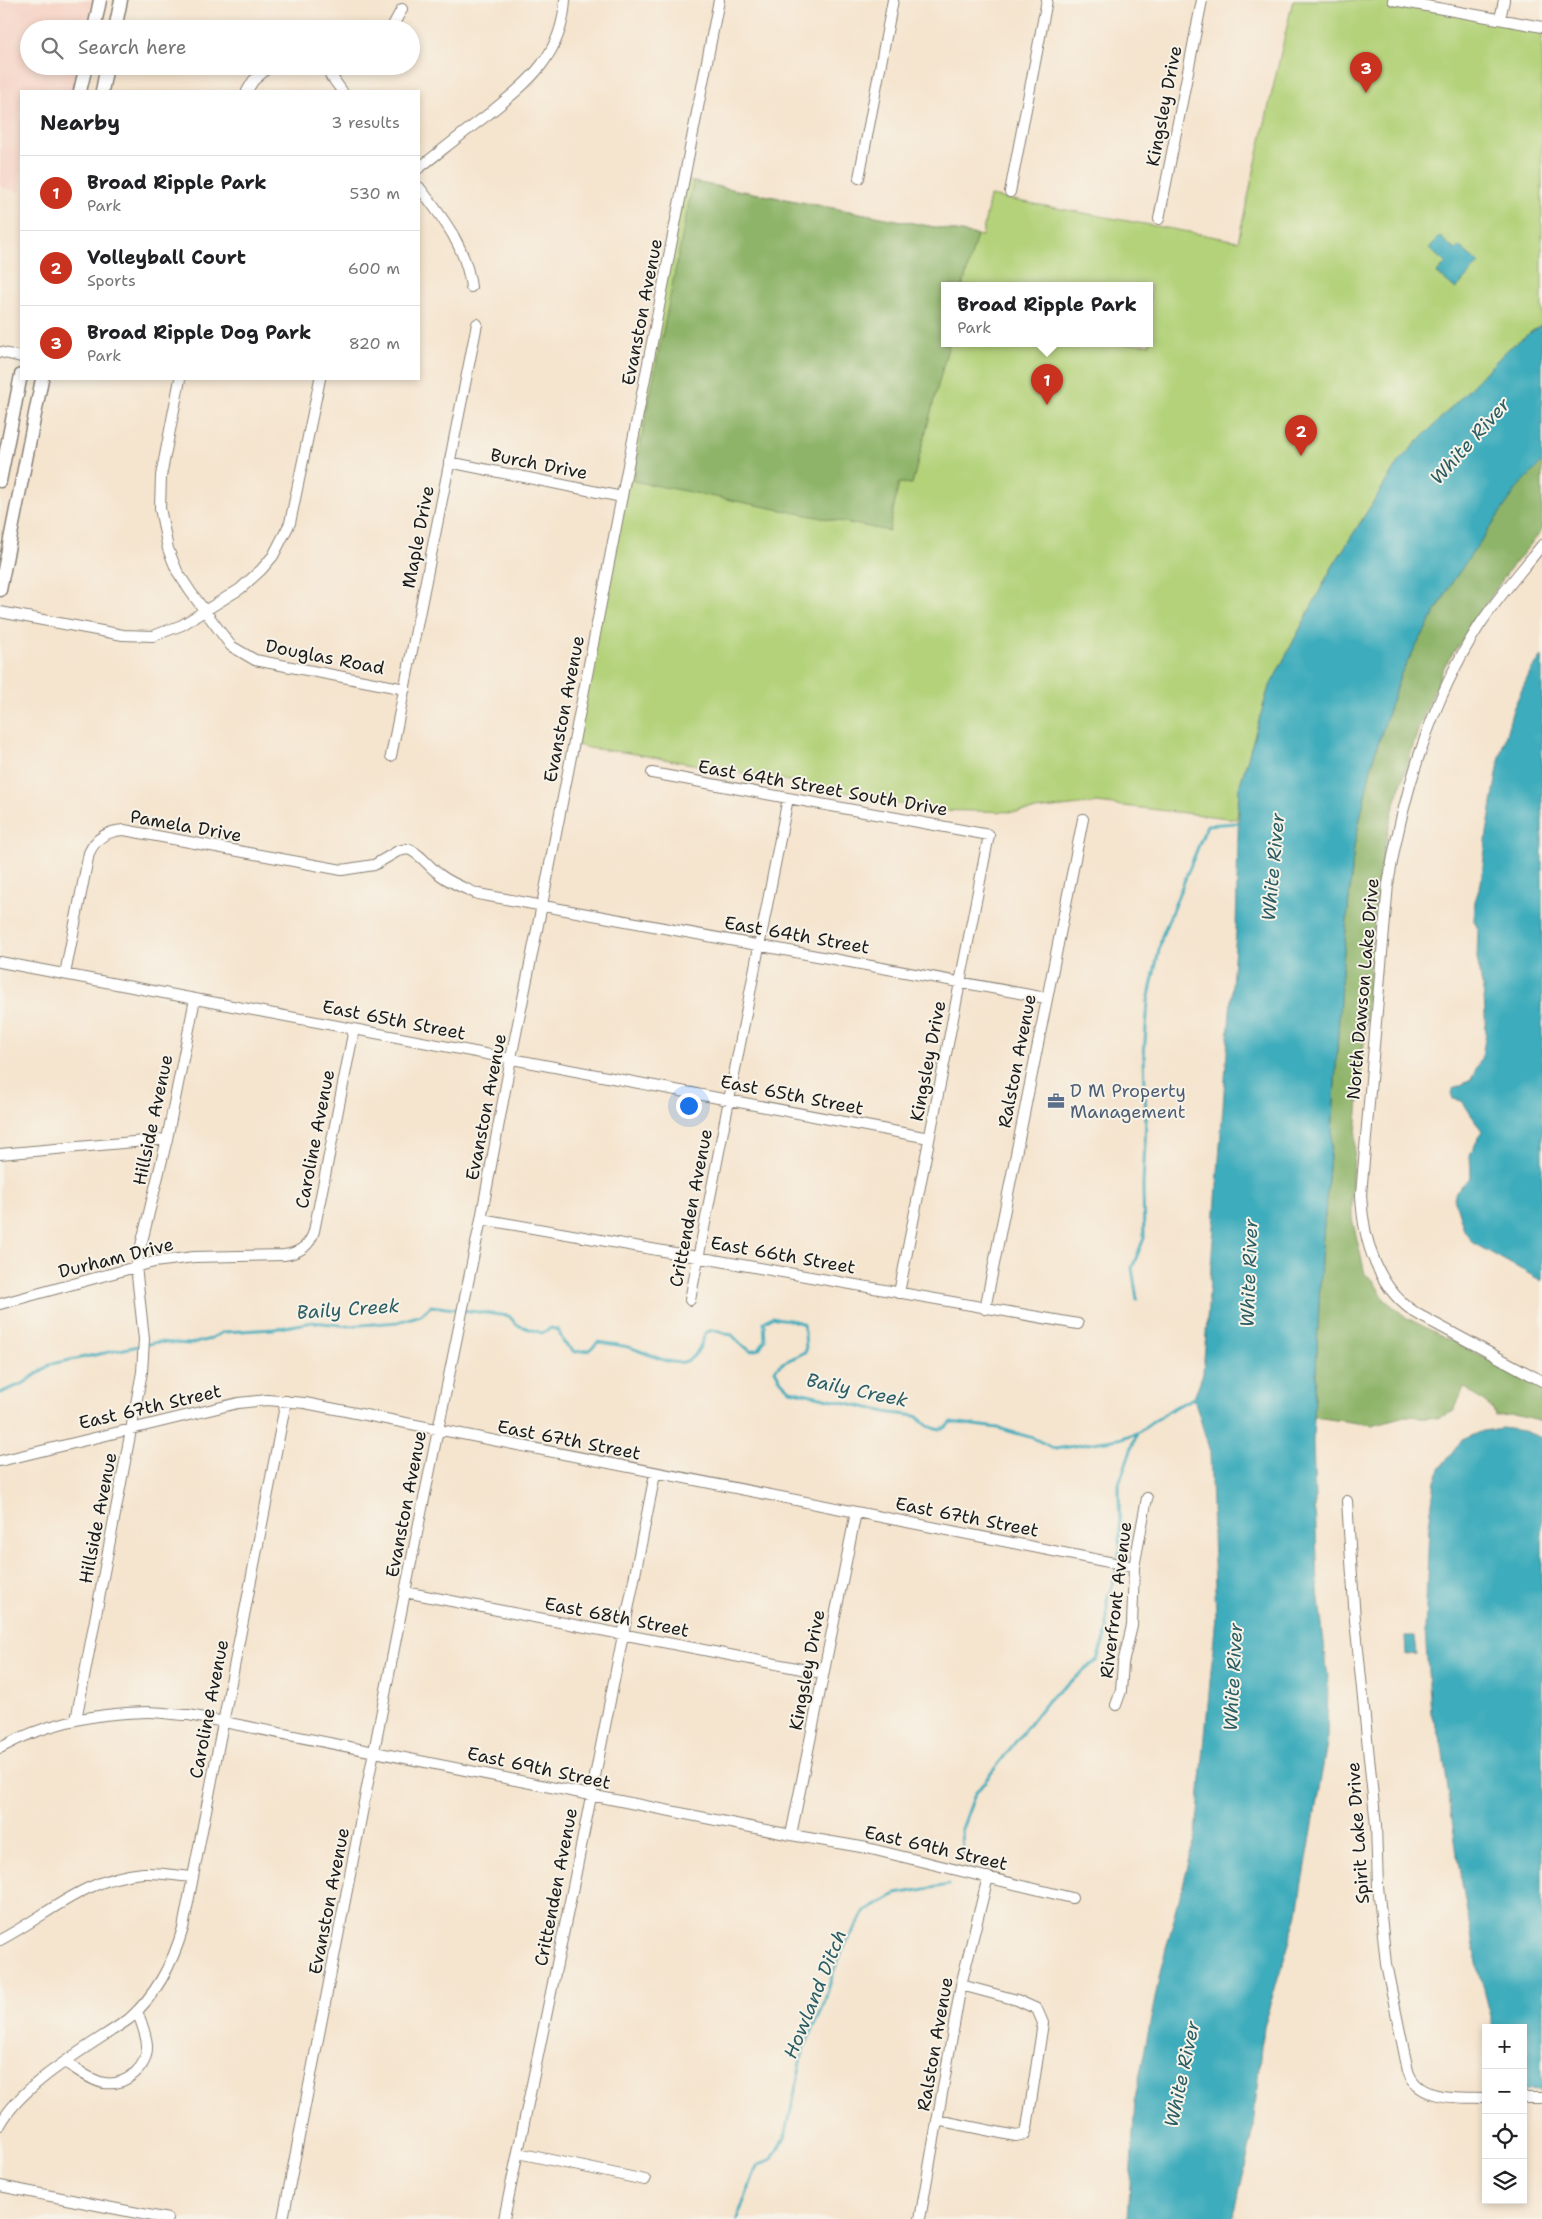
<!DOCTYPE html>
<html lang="en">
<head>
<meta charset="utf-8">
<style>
  body { margin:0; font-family:"Shantell Sans",sans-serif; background:#f2f2f2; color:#202124 }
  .controls { position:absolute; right:15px; bottom:15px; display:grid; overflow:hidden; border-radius:0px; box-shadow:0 2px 8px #0003 }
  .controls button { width:45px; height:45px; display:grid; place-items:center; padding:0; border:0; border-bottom:1px solid #e0e0e0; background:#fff; color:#202124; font:25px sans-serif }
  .you { position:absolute; left:688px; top:1105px; width:18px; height:18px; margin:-12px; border:4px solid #fff; border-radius:50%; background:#1a73e8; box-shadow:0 0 0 8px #1a73e833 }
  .badge { display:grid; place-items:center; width:32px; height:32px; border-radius:50%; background:#c8321e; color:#fff; font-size:16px; font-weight:700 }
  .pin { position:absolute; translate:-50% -41px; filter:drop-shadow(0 1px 2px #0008) }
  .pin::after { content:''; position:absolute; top:26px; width:18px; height:15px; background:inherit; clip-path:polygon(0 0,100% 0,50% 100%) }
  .popup { position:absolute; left:941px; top:282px; width:212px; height:65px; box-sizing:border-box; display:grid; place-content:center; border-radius:0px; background:#fff; filter:drop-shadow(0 1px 4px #0005); font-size:16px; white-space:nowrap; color:#757577 }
  .popup b { font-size:19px; color:#202124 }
  .popup::after { content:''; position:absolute; left:50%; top:100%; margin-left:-10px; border:10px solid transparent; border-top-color:#fff }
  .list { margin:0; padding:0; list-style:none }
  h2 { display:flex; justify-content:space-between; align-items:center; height:65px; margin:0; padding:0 20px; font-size:21px }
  h2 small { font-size:16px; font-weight:400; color:#757577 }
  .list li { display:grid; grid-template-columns:32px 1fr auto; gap:15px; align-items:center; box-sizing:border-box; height:75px; padding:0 20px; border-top:1px solid #e0e0e0 }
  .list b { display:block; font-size:19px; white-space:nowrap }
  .list p { margin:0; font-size:16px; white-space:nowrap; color:#757577 }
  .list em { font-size:16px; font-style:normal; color:#757577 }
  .icon { flex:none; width:28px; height:28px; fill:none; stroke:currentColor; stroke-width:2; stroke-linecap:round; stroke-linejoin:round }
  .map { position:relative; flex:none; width:1542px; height:2219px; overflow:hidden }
  .search { position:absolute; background:#fff; box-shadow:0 2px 8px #0003; left:20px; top:20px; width:400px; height:55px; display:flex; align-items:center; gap:12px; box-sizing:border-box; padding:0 18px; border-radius:28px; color:#757577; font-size:19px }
  .panel { position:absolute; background:#fff; box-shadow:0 2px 8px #0003; left:20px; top:90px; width:400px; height:290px; border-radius:0px }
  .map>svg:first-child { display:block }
</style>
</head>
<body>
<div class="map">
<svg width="1542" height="2219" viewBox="0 0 1542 2219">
  <rect width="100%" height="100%" fill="#f7f3e8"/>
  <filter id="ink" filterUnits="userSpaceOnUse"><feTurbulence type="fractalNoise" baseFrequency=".02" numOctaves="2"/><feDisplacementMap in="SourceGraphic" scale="10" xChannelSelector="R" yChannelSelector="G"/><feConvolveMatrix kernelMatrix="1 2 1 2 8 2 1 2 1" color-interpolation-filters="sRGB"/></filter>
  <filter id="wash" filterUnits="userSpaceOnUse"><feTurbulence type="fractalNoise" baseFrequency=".0096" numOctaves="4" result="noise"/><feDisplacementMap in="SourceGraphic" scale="20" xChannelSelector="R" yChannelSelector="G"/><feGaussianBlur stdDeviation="1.12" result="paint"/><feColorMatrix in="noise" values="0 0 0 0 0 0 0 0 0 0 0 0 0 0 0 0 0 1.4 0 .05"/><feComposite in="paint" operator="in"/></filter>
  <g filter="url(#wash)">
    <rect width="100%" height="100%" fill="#f5e4ce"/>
    <!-- built -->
    <path fill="#f6d2c4" d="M0,0h96l-7,29h-60v37h52l-6,25h-54v101l-21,-5z"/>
    <!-- green -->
    <path fill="#b3d279" stroke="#68774a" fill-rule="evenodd" d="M1293,0h100l149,28v296l-34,25 -109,112 -68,108 -63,121 -29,98 -2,31 -140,-16 -79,9 -91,-2 -111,-24 -186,-33 -41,-5 -15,-4 110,-564 298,56 8,-40 248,45zM944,286h206v58h-206z"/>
    <!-- forest -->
    <path fill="#8eb469" stroke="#556842" d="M693,182l284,53 -14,51h-19v58h5l-37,140 -13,-1 -10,48 -256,-50z
      M1542,463v68l-33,39 -64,95 -25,59 -27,86 -14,63 -27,306v39l13,56 8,6 11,19 23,19 135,69v35l-28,-7 -19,1 -2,-7 -29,-22 -10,24 -15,7 -34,-2 -33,9 -58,-8 7,-159 11,-124 9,-151 13,-137 19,-87 28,-86 52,-92 65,-94z"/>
    <!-- water -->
    <path fill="#3eacbc" stroke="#2d646c" d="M1439,236l16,14 4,-4 20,17 -23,26 -19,-16 9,-10 -17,-14z
      M1542,324v139l-24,24 -65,94 -52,92 -28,86 -19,87 -13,137 -9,151 -11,124 -8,183 5,149 10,88 -1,65 -30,175 -34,109 -11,111 -19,81h-105l7,-120 26,-131 35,-133 20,-219 -6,-164 -16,-54 9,-25 33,-441 3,-144 29,-98 63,-121 68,-108 109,-112z
      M1542,656v625l-69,-38 -9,-13 -10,-32 2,-7 15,-14 -1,-22 12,-24 -20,-30 -9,-2 -2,-6 3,-5 17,-8 11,-24 4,-23 -2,-37 -7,-38 1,-29 -4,-8 1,-20 6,-18 6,-50 13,-77 13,-47 18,-39z
      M1502,1428l22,3 18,7v652l-19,-1v-61h-29l-20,-76 -17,-97 -15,-109 -11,-33 -6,-82 4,-106 6,-44 5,-12 22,-29 21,-9z
      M1405,1636h10l2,18 -11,1z"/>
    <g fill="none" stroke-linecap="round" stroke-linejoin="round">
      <!-- stream -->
      <path stroke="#3eacbc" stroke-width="3" d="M1137,1299l-5,-31 12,-30 -1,-52 3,-67 -2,-64 4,-54 14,-65 45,-111 30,-2
        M0,1393l24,-10 27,-19 107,-22 32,2 17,-4 17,-8 50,-3 39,-7 36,4 49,-4 23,-7 10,-9 78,10 8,9 25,8 9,-5 7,2 6,13 11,9 15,-2 8,-8c13,2 28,3 39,8 32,12 56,27 68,-17l7,-3 20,5 10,10 9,6 8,-2 6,-9 -1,-18 8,-5c10,3 21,2 31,7l2,9 1,18c-11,8 -24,9 -31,19l6,11 9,9 101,23 25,3 12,10 11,4 6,-2 6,-6 47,6 35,10 22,11 64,-10 18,-6 38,-26 19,-9
        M963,1855l-1,-26 13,-35 73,-94 49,-40 10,-29v-31l7,-20 6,-32 -1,-64 18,-51
        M737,2219l20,-53 15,-7 14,-25 18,-86 18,-38 12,-40 13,-29 18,-29 31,-18 53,-9"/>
    </g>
  </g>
  <g filter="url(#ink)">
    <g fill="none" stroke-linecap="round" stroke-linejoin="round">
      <!-- minor casing -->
      <g stroke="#888075" stroke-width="12">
        <path id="minor" d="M1393,0l149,27
          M1500,19l4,-19
          M391,29l11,-20
          M324,66l18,25
          M331,77l13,-11
          M247,91l6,-10 17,-15
          M419,168c22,-17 44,-35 67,-52 41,-33 76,-59 79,-116
          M859,178l34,-178
          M419,187c24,31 47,60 52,100
          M1010,192l37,-192
          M1159,219l43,-219
          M0,352l21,5
          M180,379l-19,97 -1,32 8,41 9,22 13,20 41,55 24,14 150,29
          M449,462l173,35
          M1542,545c-21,27 -45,53 -63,81 -48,74 -77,172 -91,258l-27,311c2,46 17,97 60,121l121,65
          M0,612l123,23 30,1 29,-11 58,-36 21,-19 12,-14 17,-33 30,-144
          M391,756l86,-432
          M652,773l337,62 -90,458
          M0,962l929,176
          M65,974l24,-121c7,-16 19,-22 35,-23l218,40 32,-5 24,-14 10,-2c12,4 20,17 31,25 11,9 25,14 39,20l568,104
          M0,1154l167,-15
          M481,1219l597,105
          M690,1300l98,-502
          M0,1304l154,-42 40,-5 90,-2c15,-2 26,-9 30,-24l40,-202
          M985,1309l98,-490
          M0,1461l238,-58 29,-3 38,3 829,164
          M1347,1501l8,119 21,206 2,60 8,78 22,107c10,31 51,26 78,27
          M405,1592l417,81
          M1116,1705l5,-14 2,-28 9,-37 2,-59 13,-69
          M76,1720l66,-348 2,-33 -8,-73 31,-127 28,-140
          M0,1748c45,-25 96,-35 147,-36 14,0 28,3 42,3l602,120 76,13 205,50
          M791,1835l65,-323
          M0,1940c49,-26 85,-62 143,-67 17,-1 33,3 50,4
          M66,2063c11,6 25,18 38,20 22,3 44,-15 43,-38 -1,-12 -6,-23 -10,-34
          M1523,2098h19
          M937,2120l79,16 9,-2 2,-6 16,-105 -6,-14 -20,-9 -56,-15
          M0,2125c23,-43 89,-78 129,-106 28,-25 44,-56 54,-91l103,-527
          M518,2153l127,27
          M0,2186l168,33
          M283,2219l122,-627 76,-373 30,-161 31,-153 177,-905
          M504,2219l71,-342 80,-403
          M920,2219l41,-234 27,-108"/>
      </g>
      <!-- major casing -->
      <g stroke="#888075" stroke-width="15">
        <path id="major" d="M94,29l6,-29
          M115,29l6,-29
          M80,91l6,-25
          M102,91l5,-25
          M0,481l21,-106
          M0,590l42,-211"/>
      </g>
      <!-- minor -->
      <use href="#minor" stroke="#fff" stroke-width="10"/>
      <!-- major -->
      <use href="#major" stroke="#fff" stroke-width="12"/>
    </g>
  </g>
  <!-- icons -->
  <defs>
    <g id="office-bare" transform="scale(1.35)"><path d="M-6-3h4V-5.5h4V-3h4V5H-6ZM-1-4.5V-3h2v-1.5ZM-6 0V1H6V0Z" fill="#5c6f8a" stroke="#f7f3e8" stroke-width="2.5" paint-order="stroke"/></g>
  </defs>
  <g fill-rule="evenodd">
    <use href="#office-bare" x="1056" y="1101"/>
  </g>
  <g text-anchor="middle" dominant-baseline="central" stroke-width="4" stroke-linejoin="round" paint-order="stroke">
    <!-- street labels -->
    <g font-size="18" fill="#1c1c1c" stroke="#f7f3e8">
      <text transform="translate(1164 106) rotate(-79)">Kingsley Drive</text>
      <text transform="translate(642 312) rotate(-79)">Evanston Avenue</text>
      <text transform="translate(539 464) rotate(11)">Burch Drive</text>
      <text transform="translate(418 537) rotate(-79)">Maple Drive</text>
      <text transform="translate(325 657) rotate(11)">Douglas Road</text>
      <text transform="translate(564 709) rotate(-79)">Evanston Avenue</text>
      <text transform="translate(823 788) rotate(10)">East 64th Street South Drive</text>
      <text transform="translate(186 826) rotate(10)">Pamela Drive</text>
      <text transform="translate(797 935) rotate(10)">East 64th Street</text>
      <text transform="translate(1363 989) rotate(-85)">North Dawson Lake Drive</text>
      <text transform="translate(394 1020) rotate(11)">East 65th Street</text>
      <text transform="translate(928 1061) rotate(-79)">Kingsley Drive</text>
      <text transform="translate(1017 1061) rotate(-79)">Ralston Avenue</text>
      <text transform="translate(792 1095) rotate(11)">East 65th Street</text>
      <text transform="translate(486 1107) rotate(-79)">Evanston Avenue</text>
      <text transform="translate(153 1120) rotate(-78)">Hillside Avenue</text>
      <text transform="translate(315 1139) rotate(-79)">Caroline Avenue</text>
      <text transform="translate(691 1208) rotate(-79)">Crittenden Avenue</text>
      <text transform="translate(783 1255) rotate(10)">East 66th Street</text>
      <text transform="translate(116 1258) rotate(-14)">Durham Drive</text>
      <text transform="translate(150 1407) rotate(-13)">East 67th Street</text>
      <text transform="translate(569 1440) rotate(11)">East 67th Street</text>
      <text transform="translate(406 1504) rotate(-79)">Evanston Avenue</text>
      <text transform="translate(967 1517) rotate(11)">East 67th Street</text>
      <text transform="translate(98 1518) rotate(-79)">Hillside Avenue</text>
      <text transform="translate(1116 1600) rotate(-83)">Riverfront Avenue</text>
      <text transform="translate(617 1617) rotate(11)">East 68th Street</text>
      <text transform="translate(807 1670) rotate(-79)">Kingsley Drive</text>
      <text transform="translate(209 1709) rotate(-79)">Caroline Avenue</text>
      <text transform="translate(539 1768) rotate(12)">East 69th Street</text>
      <text transform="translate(1358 1833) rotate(-94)">Spirit Lake Drive</text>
      <text transform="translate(936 1848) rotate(13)">East 69th Street</text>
      <text transform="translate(556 1887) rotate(-79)">Crittenden Avenue</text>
      <text transform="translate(329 1901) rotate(-79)">Evanston Avenue</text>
      <text transform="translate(935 2044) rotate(-80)">Ralston Avenue</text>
    </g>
    <!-- service labels -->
    <g font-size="18" fill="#4e5e75" stroke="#f7f3e8" text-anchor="start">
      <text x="1070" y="1091">D M Property<tspan x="1070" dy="21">Management</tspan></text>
    </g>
    <!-- water labels -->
    <g font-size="19" font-style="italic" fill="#2b5d64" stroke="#f7f3e8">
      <text transform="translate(1470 441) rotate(-48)">White River</text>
      <text transform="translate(1273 867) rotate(-85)">White River</text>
      <text transform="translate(1249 1273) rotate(-88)">White River</text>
      <text transform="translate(348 1309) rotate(-4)">Baily Creek</text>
      <text transform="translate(857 1390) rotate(12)">Baily Creek</text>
      <text transform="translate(1233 1677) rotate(-87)">White River</text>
      <text transform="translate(815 1994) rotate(-68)">Howland Ditch</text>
      <text transform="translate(1182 2074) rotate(-78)">White River</text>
    </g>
  </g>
</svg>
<div class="controls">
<button>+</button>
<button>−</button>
<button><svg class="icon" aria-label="locate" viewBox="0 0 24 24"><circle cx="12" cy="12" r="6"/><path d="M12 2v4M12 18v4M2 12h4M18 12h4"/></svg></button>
<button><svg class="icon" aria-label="layers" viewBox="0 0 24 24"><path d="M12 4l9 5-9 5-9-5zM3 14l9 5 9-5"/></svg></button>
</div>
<div class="you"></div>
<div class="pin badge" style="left:1047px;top:405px">1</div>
<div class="popup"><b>Broad Ripple Park</b>Park</div>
<div class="pin badge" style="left:1301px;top:456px">2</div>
<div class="pin badge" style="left:1366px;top:93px">3</div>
<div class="search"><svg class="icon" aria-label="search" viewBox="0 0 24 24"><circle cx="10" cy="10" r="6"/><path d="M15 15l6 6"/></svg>Search here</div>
<section class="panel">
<h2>Nearby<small>3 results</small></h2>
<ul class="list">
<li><span class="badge">1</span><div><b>Broad Ripple Park</b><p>Park</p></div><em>530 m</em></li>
<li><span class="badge">2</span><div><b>Volleyball Court</b><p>Sports</p></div><em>600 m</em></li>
<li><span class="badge">3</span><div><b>Broad Ripple Dog Park</b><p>Park</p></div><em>820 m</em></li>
</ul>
</section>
</div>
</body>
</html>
